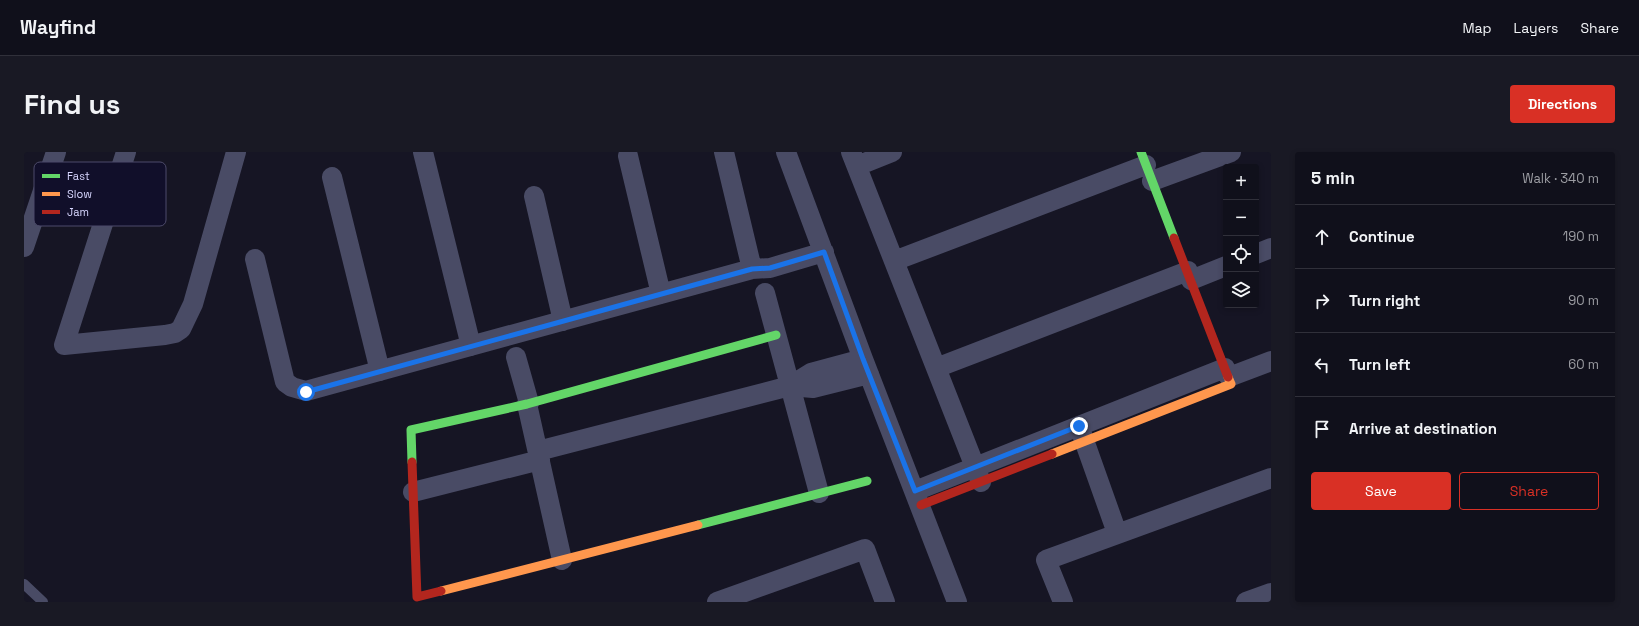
<!DOCTYPE html>
<html lang="en">
<head>
<meta charset="utf-8">
<style>
  body { margin:0; font-family:"Space Grotesk",sans-serif; background:#191924; color:#f1f3f6 }
  .controls { position:absolute; right:12px; top:12px; display:grid; overflow:hidden; border-radius:4px; box-shadow:0 2px 6px #0003 }
  .controls button { width:36px; height:36px; display:grid; place-items:center; padding:0; border:0; border-bottom:1px solid #30303a; background:#10101b; color:#f1f3f6; font:20px sans-serif }
  .stop { position:absolute; width:12px; height:12px; margin:-9px; border:3px solid #1a73e8; border-radius:50%; background:#fff }
  .stop.end { background:#1a73e8; border-color:#fff; box-shadow:0 1px 4px #0008 }
  .list { margin:0; padding:0; list-style:none }
  h2 { display:flex; justify-content:space-between; align-items:center; height:52px; margin:0; padding:0 16px; font-size:17px }
  h2 small { font-size:13px; font-weight:400; color:#9c9da3 }
  .list li { display:grid; grid-template-columns:26px 1fr auto; gap:12px; align-items:center; box-sizing:border-box; height:64px; padding:0 16px; border-top:1px solid #30303a }
  .list b { display:block; font-size:15px; white-space:nowrap }
  .list em { font-size:13px; font-style:normal; color:#9c9da3 }
  .actions { display:flex; gap:8px; padding:12px 16px }
  .actions a { flex:1; padding:9px 0; border:1px solid #d93025; border-radius:4px; text-align:center; font-size:14px; color:#d93025 }
  .actions .main { background:#d93025; color:#fff }
  .icon { flex:none; width:22px; height:22px; fill:none; stroke:currentColor; stroke-width:2; stroke-linecap:round; stroke-linejoin:round }
  .map { position:relative; flex:none; width:1247px; height:450px; overflow:hidden; border-radius:4px }
  header { display:flex; align-items:center; gap:24px; box-sizing:border-box; height:56px; padding:0 20px; background:#10101b; border-bottom:1px solid #30303a }
  header strong { font-size:19px }
  nav { display:flex; gap:22px; margin-inline-start:auto; font-size:14px }
  .intro { display:flex; align-items:center; justify-content:space-between; box-sizing:border-box; height:96px; padding:0 24px }
  h1 { margin:0; font-size:28px }
  .button { padding:10px 18px; border-radius:4px; background:#d93025; color:#fff; font-size:14px; font-weight:700 }
  main { display:flex; gap:24px; padding:0 24px }
  aside { flex:1; background:#10101b; border-radius:4px; box-shadow:0 2px 6px #0003 }
  .map>svg:first-child { display:block }
</style>
</head>
<body>
<header>
<strong>Wayfind</strong>
<nav><a>Map</a><a>Layers</a><a>Share</a></nav>
</header>
<div class="intro"><h1>Find us</h1><a class="button">Directions</a></div>
<main>
<div class="map">
<svg width="1247" height="450" viewBox="0 0 1247 450">
  <rect width="100%" height="100%" fill="#161524"/>
  <g fill="none" stroke-linecap="round" stroke-linejoin="round">
    <!-- lane -->
    <path stroke="#494b65" stroke-width="10" d="M0,432l19,18"/>
    <!-- street -->
    <path stroke="#494b65" stroke-width="20" d="M102,0l-62,193 101,-10 10,-2 6,-4 12,-25 43,-152
      M399,0l48,194
      M700,0l28,117
      M762,0l77,207 94,243
      M827,0l130,330
      M604,4l33,138
      M833,14l35,-14
      M308,25l48,194
      M1128,29l79,-29
      M510,44l29,125
      M0,95l32,-95
      M1232,102l15,-6
      M231,107l30,123 7,5 14,4 446,-122 18,-1 54,-16
      M870,109l252,-96
      M1167,128l35,-14
      M741,141l54,200
      M492,205l13,46
      M912,216l252,-97
      M1205,225l42,-16
      M766,234l23,2 56,-14
      M503,252l35,156
      M1055,274l38,107
      M514,299l252,-65 21,-13 52,-14
      M891,339l310,-123
      M389,340l127,-32
      M693,450l148,-53 20,53
      M1039,450l-17,-42 225,-82
      M1222,450l25,-9"/>
    <!-- fast -->
    <path stroke="#63d668" stroke-width="9" d="M1117,0l33,86
      M388,310l-1,-32 116,-26 249,-69
      M674,373l169,-44"/>
    <!-- slow -->
    <path stroke="#ff974d" stroke-width="9" d="M1028,302l179,-70 -3,-7
      M417,439l257,-66"/>
    <!-- jam -->
    <path stroke="#b3261e" stroke-width="9" d="M1150,86l54,139
      M388,310l5,135 24,-6
      M897,353l131,-51"/>
  </g>
  <g fill="none" stroke-linecap="round" stroke-linejoin="round">
    <!-- route -->
    <path stroke="#1a73e8" stroke-width="5" d="M282,240l446,-123 18,-1 54,-16 39,107 52,132 164,-65"/>
  </g>
  <!-- legend -->
  <rect x="10" y="10" width="132" height="64" rx="6" fill="#110f2a" stroke="#4d4b6a" stroke-width="1"/>
  <rect x="18" y="22" width="18" height="4" fill="#63d668"/>
  <rect x="18" y="40" width="18" height="4" fill="#ff974d"/>
  <rect x="18" y="58" width="18" height="4" fill="#b3261e"/>
  <g font-size="11" fill="#d8d7ff">
    <text x="43" y="28">Fast</text>
    <text x="43" y="46">Slow</text>
    <text x="43" y="64">Jam</text>
  </g>
</svg>
<div class="controls">
<button>+</button>
<button>−</button>
<button><svg class="icon" aria-label="locate" viewBox="0 0 24 24"><circle cx="12" cy="12" r="6"/><path d="M12 2v4M12 18v4M2 12h4M18 12h4"/></svg></button>
<button><svg class="icon" aria-label="layers" viewBox="0 0 24 24"><path d="M12 4l9 5-9 5-9-5zM3 14l9 5 9-5"/></svg></button>
</div>
<div class="stop" style="left:282px;top:240px"></div>
<div class="stop end" style="left:1055px;top:274px"></div>
</div>
<aside>
<h2>5 min<small>Walk · 340 m</small></h2>
<ul class="list">
<li><svg class="icon" aria-label="ahead" viewBox="0 0 24 24"><path d="M12 20V5M6 11l6-6 6 6"/></svg><div><b>Continue</b></div><em>190 m</em></li>
<li><svg class="icon" aria-label="right" viewBox="0 0 24 24"><path d="M7 20v-9h11M14 6l5 5-5 5"/></svg><div><b>Turn right</b></div><em>90 m</em></li>
<li><svg class="icon" aria-label="left" viewBox="0 0 24 24"><path d="M17 20v-9H6M10 6l-5 5 5 5"/></svg><div><b>Turn left</b></div><em>60 m</em></li>
<li><svg class="icon" aria-label="arrive" viewBox="0 0 24 24"><path d="M6 21V4h12l-3 4 3 4H6"/></svg><div><b>Arrive at destination</b></div></li>
</ul>
<div class="actions"><a class="main">Save</a><a>Share</a></div>
</aside>
</main>
</body>
</html>
